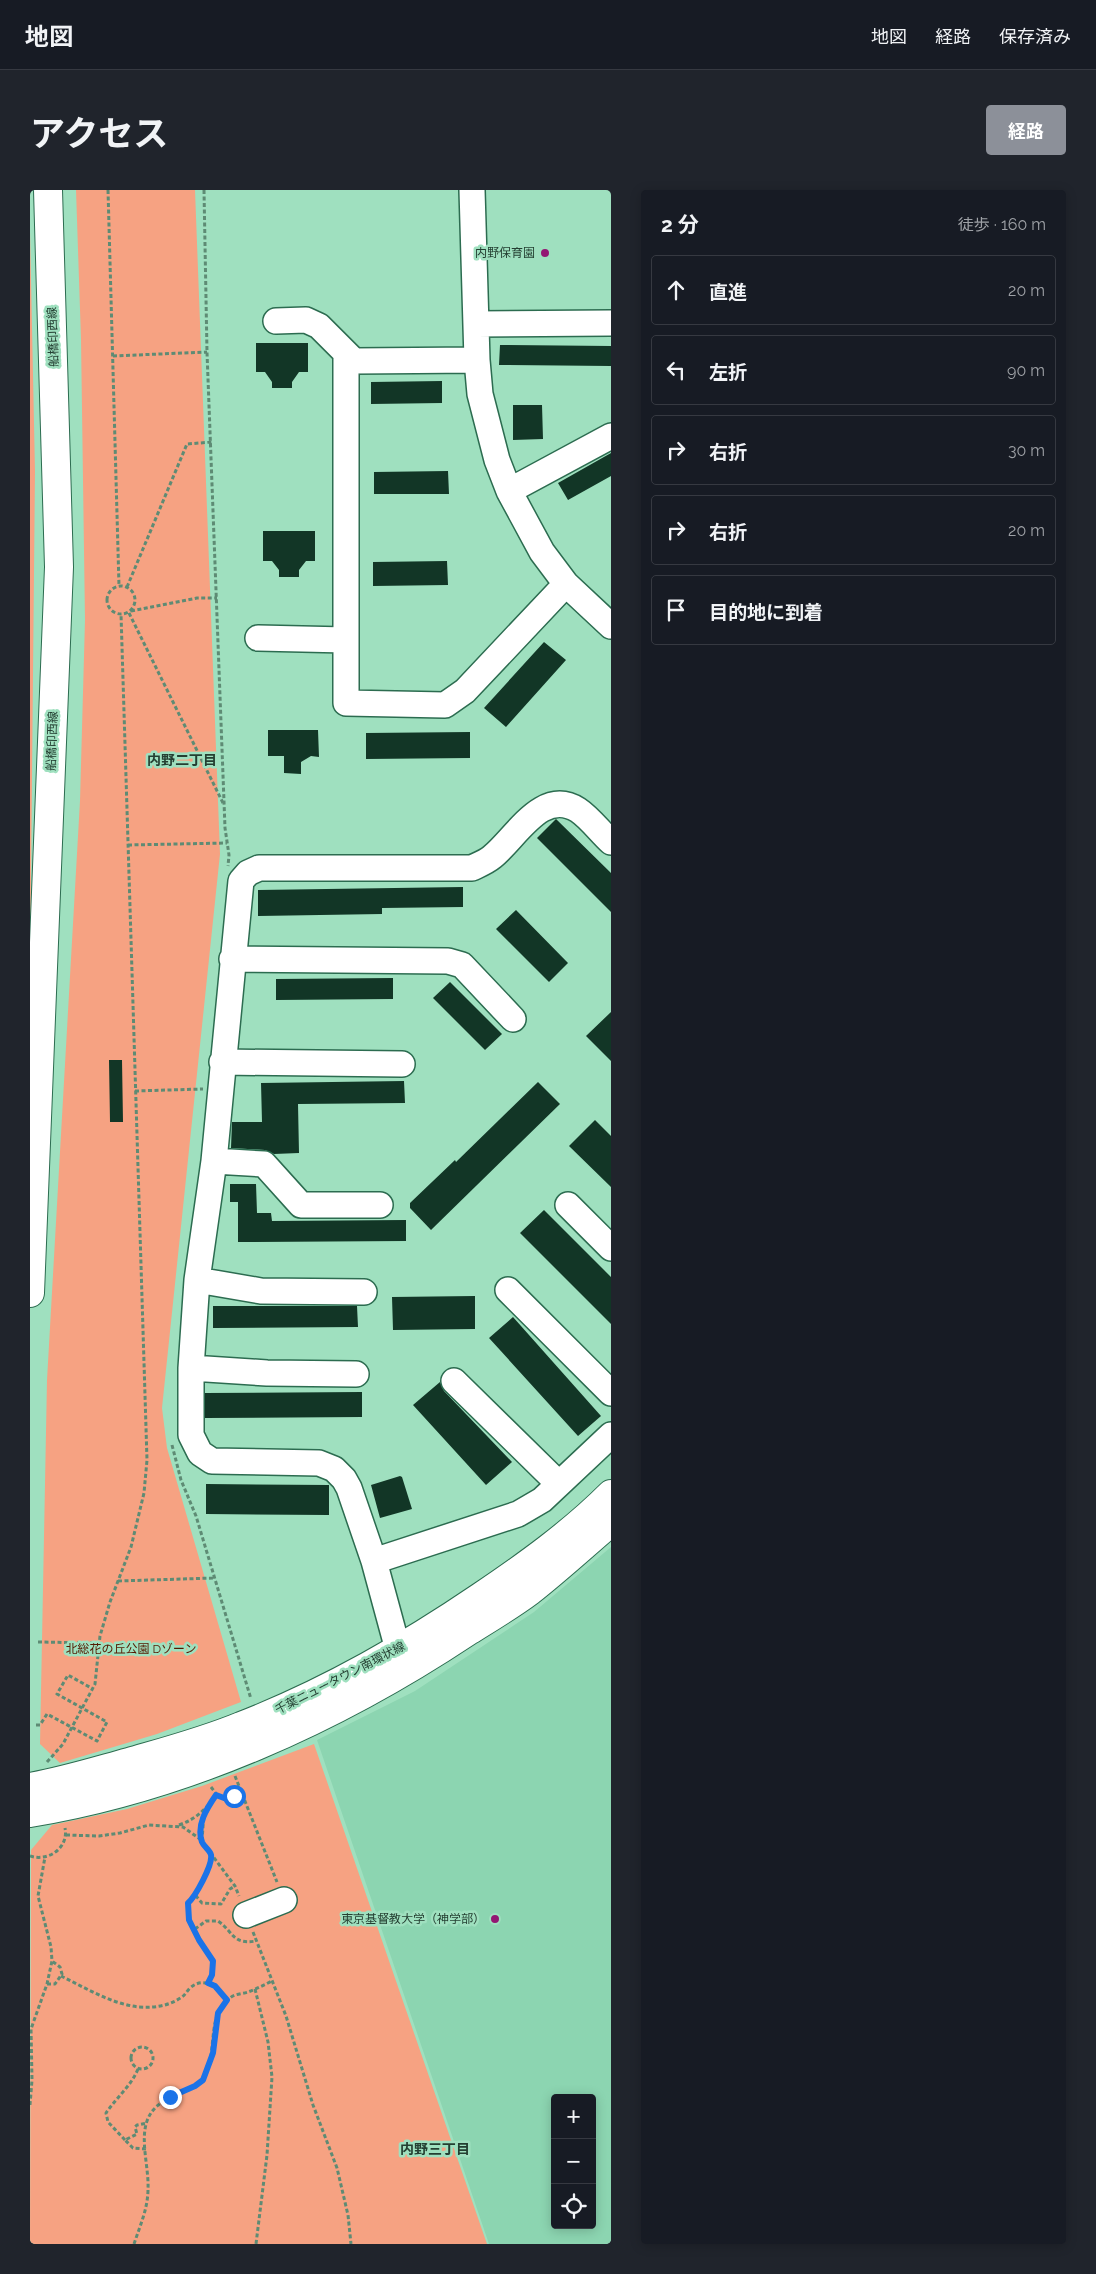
<!DOCTYPE html>
<html lang="ja">
<head>
<meta charset="utf-8">
<style>
  body { margin:0; font-family:Raleway,"Noto Sans JP",sans-serif; background:#20242c; color:#f1f3f6 }
  .controls { position:absolute; right:15px; bottom:15px; display:grid; overflow:hidden; border-radius:5px; box-shadow:0 2px 12px #0003 }
  .controls button { width:45px; height:45px; display:grid; place-items:center; padding:0; border:0; border-bottom:1px solid #363941; background:#171b24; color:#f1f3f6; font:25px sans-serif }
  .stop { position:absolute; width:15px; height:15px; margin:-11px; border:4px solid #1a73e8; border-radius:50%; background:#fff }
  .stop.end { background:#1a73e8; border-color:#fff; box-shadow:0 1px 5px #0008 }
  .list { margin:0; padding:0; list-style:none }
  h2 { display:flex; justify-content:space-between; align-items:center; height:65px; margin:0; padding:0 20px; font-size:21px }
  h2 small { font-size:16px; font-weight:400; color:#9ea1a6 }
  .list li { display:grid; grid-template-columns:32px 1fr auto; gap:15px; align-items:center; box-sizing:border-box; height:70px; margin:0 10px 10px; padding:0 10px; border:1px solid #363941; border-radius:5px }
  .list b { display:block; font-size:19px; white-space:nowrap }
  .list em { font-size:16px; font-style:normal; color:#9ea1a6 }
  .icon { flex:none; width:28px; height:28px; fill:none; stroke:currentColor; stroke-width:2; stroke-linecap:round; stroke-linejoin:round }
  .map { position:relative; flex:none; width:581px; height:2054px; overflow:hidden; border-radius:5px }
  header { display:flex; align-items:center; gap:30px; box-sizing:border-box; height:70px; padding:0 25px; background:#171b24; border-bottom:1px solid #363941 }
  header strong { font-size:24px }
  nav { display:flex; gap:28px; margin-inline-start:auto; font-size:18px }
  .intro { display:flex; align-items:center; justify-content:space-between; box-sizing:border-box; height:120px; padding:0 30px }
  h1 { margin:0; font-size:35px }
  .button { padding:12px 22px; border-radius:5px; background:#8c9099; color:#fff; font-size:18px; font-weight:700 }
  main { display:flex; gap:30px; padding:0 30px }
  aside { flex:1; background:#171b24; border-radius:5px; box-shadow:0 2px 12px #0003 }
  .map>svg:first-child { display:block }
</style>
</head>
<body>
<header>
<strong>地図</strong>
<nav><a>地図</a><a>経路</a><a>保存済み</a></nav>
</header>
<div class="intro"><h1>アクセス</h1><a class="button">経路</a></div>
<main>
<div class="map">
<svg width="581" height="2054" viewBox="0 0 581 2054">
  <rect width="100%" height="100%" fill="#9fe0bf"/>
  <!-- built -->
  <path fill="#8cd5b1" fill-rule="evenodd" d="M581,1357v697h-122l-172,-504 98,-49 119,-79zM525,1908h37v127h-37z"/>
  <!-- green -->
  <path fill="#f6a282" d="M46,0h119l25,664 -58,554 5,40 74,254 -84,32 -97,29 -20,-19 7,-364 33,-579 5,-181 -4,-281z
    M0,41l5,240 -5,510z
    M284,1554l173,500h-457l1,-394 21,-25 75,-16 75,-23z"/>
  <!-- building -->
  <path fill="#123626" d="M226,153h52v29h-9l-7,10v6h-20v-6l-7,-10h-9z
    M470,155l111,1v20l-112,-1z
    M412,191v22l-71,1v-22z
    M483,215h29l1,34 -30,1z
    M581,263v23l-43,24 -10,-17z
    M418,281l1,23h-75v-22z
    M233,341h52v30h-9l-7,9v7h-20v-7l-7,-9h-9z
    M417,371l1,24 -75,1v-24z
    M514,452l22,18 -60,67 -22,-19z
    M238,540h50l1,27 -8,-1 -10,6v12l-17,-1v-17h-16z
    M440,542v26l-104,1v-26z
    M526,629l55,54v39l-74,-74z
    M433,697v20l-81,1v6l-124,2v-26z
    M486,720l52,53 -19,19 -53,-53z
    M363,788v21l-117,1v-21z
    M420,792l52,52 -17,16 -52,-52z
    M581,822v49l-25,-25z
    M79,870h13l1,62h-13z
    M374,891l1,22 -107,1 1,49 -25,1 -9,-4 -34,-2 1,-26h30l-1,-39z
    M508,892l22,22 -129,126 -21,-22v-5l45,-43 1,2z
    M565,930l16,16v51l-42,-41z
    M200,994h26l1,29h14l1,8 134,-1v21l-168,1v-40h-8z
    M514,1020l67,67v47l-91,-91z
    M445,1106v33l-82,1 -1,-33z
    M183,1116h144l1,21 -145,1z
    M483,1127l88,99 -23,20 -89,-98z
    M410,1192l4,9 68,71 -26,23 -73,-80z
    M332,1202v25l-157,1v-25z
    M370,1286l2,1 10,32 -32,9 -9,-33z
    M176,1294l123,1v30l-123,-1z"/>
  <g fill="none" stroke-linecap="round" stroke-linejoin="round">
    <!-- minor casing -->
    <g stroke="#2c6c50" stroke-width="28">
      <path id="minor" d="M442,0l5,170 3,34 17,66 12,31 33,61 24,32 45,42
        M246,131l30,-1 13,6 35,35 123,-1
        M446,134l135,-1
        M479,301l102,-55
        M228,448l88,2v63l99,2 20,-14 101,-107
        M316,450v-286
        M202,769l216,2 14,4 51,54
        M192,872l180,2
        M184,971l50,3 37,41h79
        M538,1015l43,43
        M167,1090l64,11 103,1
        M478,1100l103,103
        M161,1178l76,5 89,1
        M424,1191l105,103
        M344,1371l144,-47 24,-14 69,-65
        M373,1478l-29,-107 -25,-73 -5,-9 -10,-10 -15,-6 -107,-2 -12,-8 -9,-18v-67l6,-88 17,-119 27,-280 7,-8 11,-5h213c6,-3 14,-6 20,-11 24,-19 50,-70 86,-47 12,8 22,22 33,32
        M216,1725l38,-15"/>
    </g>
    <!-- major casing -->
    <g stroke="#2c6c50" stroke-width="30">
      <path id="major" d="M0,1103l29,-726 -11,-377
        M0,1597c34,-6 66,-16 99,-25 38,-11 76,-21 112,-36 85,-33 164,-78 239,-129 46,-31 92,-64 131,-103
        M0,1623c156,-26 306,-94 437,-181 21,-13 43,-26 63,-41 28,-22 54,-46 81,-69"/>
    </g>
    <!-- path -->
    <path stroke="#5e8b74" stroke-width="3" stroke-dasharray="4 2.5" stroke-linecap="butt" d="M78,0l11,396
      M174,0l3,162 18,476 4,27 -1,11
      M83,166l94,-4
      M77 410a14 14 0 1 1 28 0a14 14 0 1 1-28 0Z
      M97,397l60,-143 25,-2
      M101,421l66,-13h20
      M99,423l94,190
      M98,655l99,-2
      M105,901l68,-2
      M142,1255l9,35 15,36 55,183
      M88,1391l96,-3
      M8,1452l61,1
      M6,1535h4l7,-11 50,27 10,-19 -50,-28 11,-19 25,14
      M17,1572l16,-18 32,-60 5,-48 10,-34 21,-55 13,-54 3,-33 -26,-846
      M205,1586l42,106
      M181,1597l6,8c9,5 17,3 23,-6
      M149,1635c17,-6 26,-15 38,-30
      M36,1645l33,1 21,-3 29,-8 34,2 17,12 35,47 4,10
      M172,1651l2,-29
      M0,1666c18,6 39,-8 35,-28
      M166,1706c4,-15 14,-26 15,-41
      M165,1739l11,-8h12c16,11 14,24 38,20
      M223,1742l33,84 27,89 24,63 11,47 3,29
      M31,1786c25,12 50,28 78,31 16,1 30,-1 43,-10 3,-2 5,-6 8,-9 15,-13 28,1 37,12
      M178,1793l4,-8 1,-14 -14,-21 -10,-21 -1,-16 8,-7 6,7 19,1 9,-15 5,-3
      M17,1794h8l7,-10 -2,-7 -8,-6
      M225,1799l13,53 4,35 -5,78 -11,89
      M101 1868a11 11 0 1 1 22 0a11 11 0 1 1-22 0Z
      M0,1915l2,-25 -1,-51 16,-45 5,-23 -1,-14 -13,-51 7,-39
      M95,1950l-17,-18 -2,-9c11,-16 25,-27 32,-44
      M116,1959l-13,-1 -8,-8 12,-6 -2,-7 2,-2 10,-2
      M104,2054c6,-18 14,-36 14,-55 1,-21 -8,-48 -1,-68 10,-28 44,-25 56,-42 16,-24 2,-64 27,-81 4,-4 12,-4 18,-6 8,-3 16,-7 24,-11"/>
    <!-- minor -->
    <use href="#minor" stroke="#fff" stroke-width="25"/>
    <!-- major -->
    <use href="#major" stroke="#fff" stroke-width="28"/>
  </g>
  <g fill="none" stroke-linecap="round" stroke-linejoin="round">
    <!-- route -->
    <path stroke="#1a73e8" stroke-width="6" d="M140,1907l25,-11 8,-6 10,-27 5,-40 9,-13 -12,-14 -7,-3 4,-8 1,-14 -14,-21 -10,-20 -1,-17c7,-6 25,-38 23,-48 -1,-5 -7,-8 -9,-13 -6,-17 5,-34 14,-47l8,3 10,-2"/>
  </g>
  <!-- markers -->
  <g fill="#931773" stroke="#9fe0bf" stroke-width="2">
    <circle cx="515" cy="63" r="5"/>
    <circle cx="465" cy="1729" r="5"/>
  </g>
  <g text-anchor="middle" dominant-baseline="central" stroke-width="5" stroke-linejoin="round" paint-order="stroke">
    <!-- poi labels -->
    <g font-size="12" fill="#243f32" stroke="#9fe0bf" text-anchor="end">
      <text x="505" y="63">内野保育園</text>
      <text x="455" y="1729">東京基督教大学（神学部）</text>
    </g>
    <!-- street labels -->
    <g font-size="12" fill="#243f32" stroke="#9fe0bf">
      <text transform="translate(23 147) rotate(-92)">船橋印西線</text>
      <text transform="translate(22 551) rotate(-88)">船橋印西線</text>
      <text transform="translate(310 1488) rotate(-27)">千葉ニュータウン南環状線</text>
    </g>
    <!-- park labels -->
    <g font-size="12" fill="#541900" stroke="#9fe0bf">
      <text x="101" y="1459">北総花の丘公園 Dゾーン</text>
    </g>
    <!-- neighbourhood labels -->
    <g font-size="14" font-weight="bold" fill="#243f32" stroke="#9fe0bf">
      <text x="152" y="570">内野二丁目</text>
      <text x="405" y="1959">内野三丁目</text>
    </g>
  </g>
</svg>
<div class="controls">
<button>+</button>
<button>−</button>
<button><svg class="icon" aria-label="locate" viewBox="0 0 24 24"><circle cx="12" cy="12" r="6"/><path d="M12 2v4M12 18v4M2 12h4M18 12h4"/></svg></button>
</div>
<div class="stop" style="left:204px;top:1606px"></div>
<div class="stop end" style="left:140px;top:1907px"></div>
</div>
<aside>
<h2>2 分<small>徒歩 · 160 m</small></h2>
<ul class="list">
<li><svg class="icon" aria-label="ahead" viewBox="0 0 24 24"><path d="M12 20V5M6 11l6-6 6 6"/></svg><div><b>直進</b></div><em>20 m</em></li>
<li><svg class="icon" aria-label="left" viewBox="0 0 24 24"><path d="M17 20v-9H6M10 6l-5 5 5 5"/></svg><div><b>左折</b></div><em>90 m</em></li>
<li><svg class="icon" aria-label="right" viewBox="0 0 24 24"><path d="M7 20v-9h11M14 6l5 5-5 5"/></svg><div><b>右折</b></div><em>30 m</em></li>
<li><svg class="icon" aria-label="right" viewBox="0 0 24 24"><path d="M7 20v-9h11M14 6l5 5-5 5"/></svg><div><b>右折</b></div><em>20 m</em></li>
<li><svg class="icon" aria-label="arrive" viewBox="0 0 24 24"><path d="M6 21V4h12l-3 4 3 4H6"/></svg><div><b>目的地に到着</b></div></li>
</ul>
</aside>
</main>
</body>
</html>
